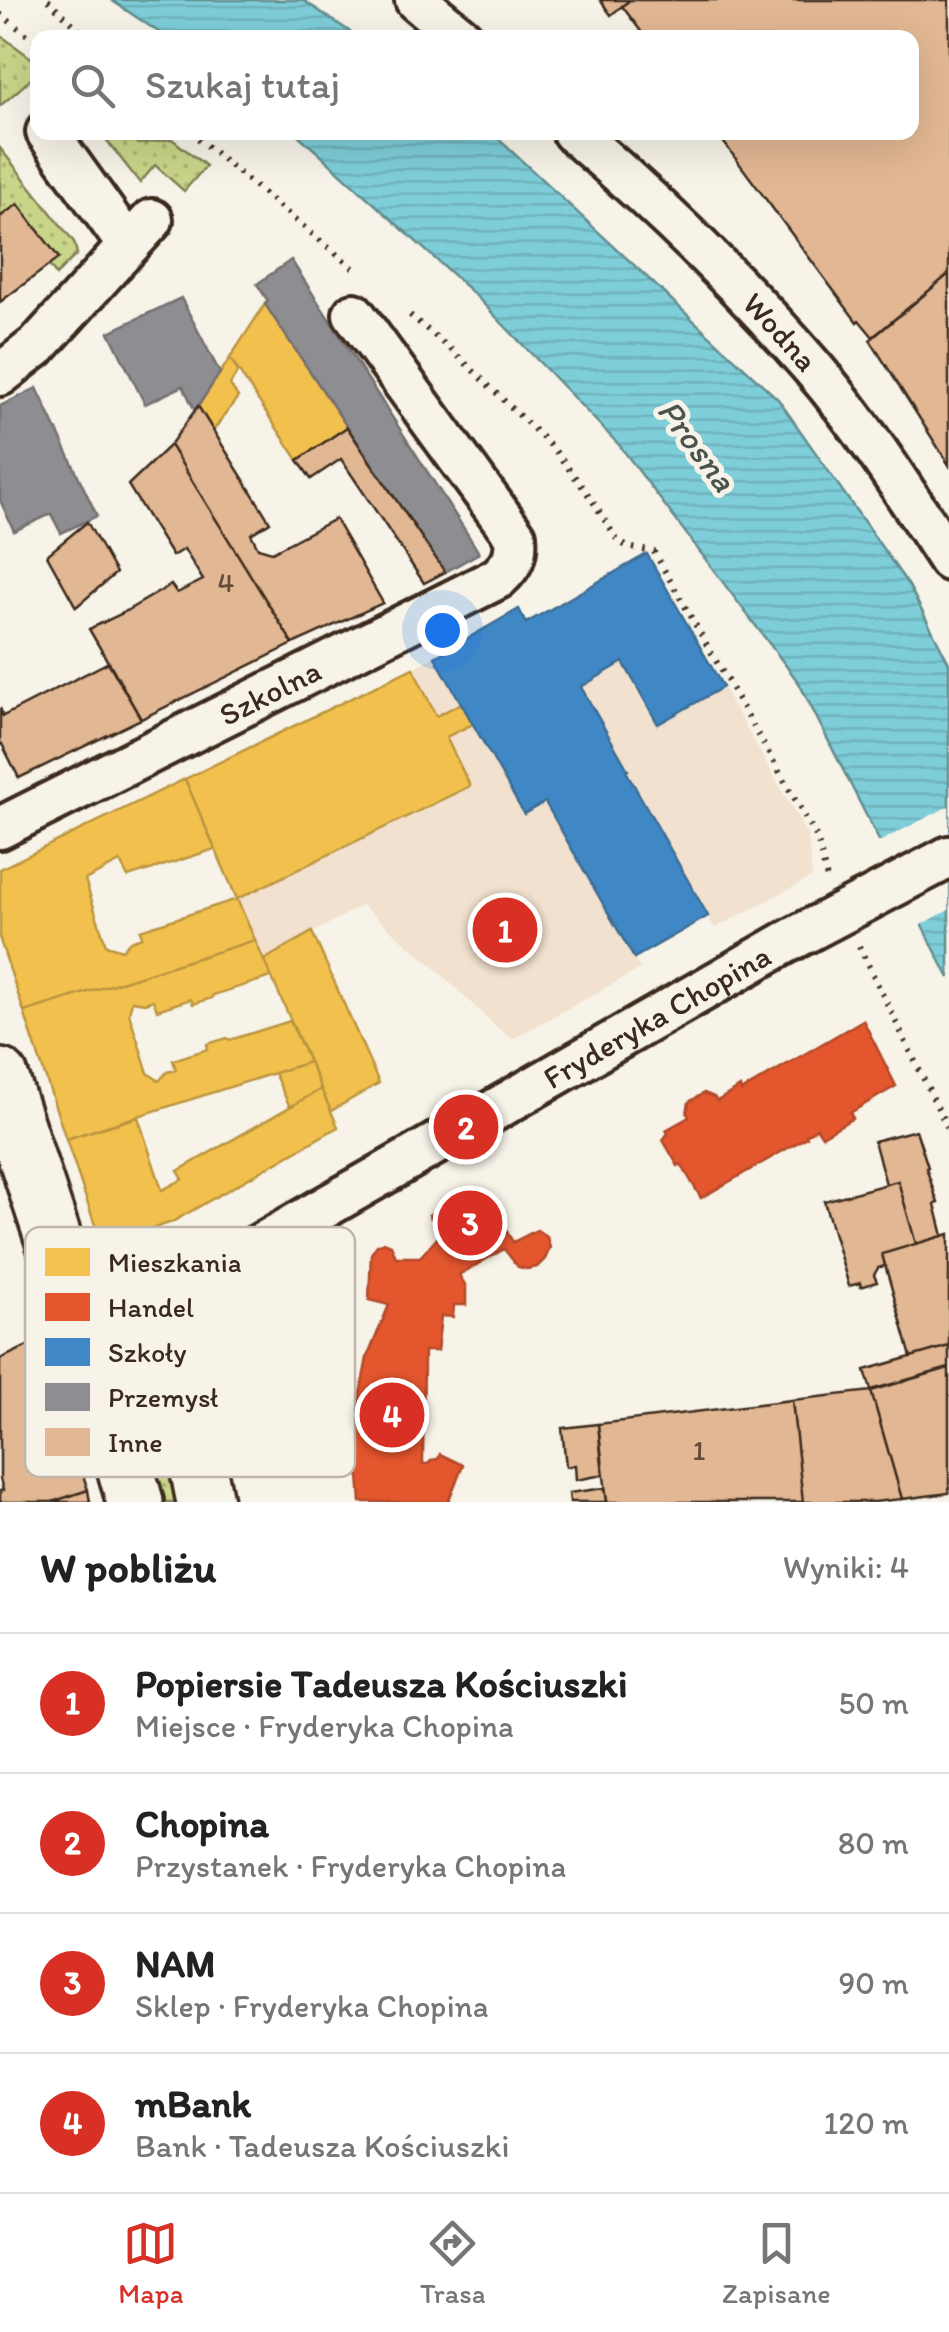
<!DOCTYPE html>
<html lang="pl">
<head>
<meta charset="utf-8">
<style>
  body { margin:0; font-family:Itim,sans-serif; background:#f6f6f6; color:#222 }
  .you { position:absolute; left:442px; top:630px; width:35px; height:35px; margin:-25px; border:8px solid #fff; border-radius:50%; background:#1a73e8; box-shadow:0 0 0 15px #1a73e833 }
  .badge { display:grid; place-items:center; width:65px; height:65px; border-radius:50%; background:#d93025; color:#fff; font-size:32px; font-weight:700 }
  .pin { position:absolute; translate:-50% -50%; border:5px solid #fff; box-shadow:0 2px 10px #0006 }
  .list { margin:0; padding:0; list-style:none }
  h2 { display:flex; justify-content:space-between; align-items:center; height:130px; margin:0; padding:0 40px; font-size:42px }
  h2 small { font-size:32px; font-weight:400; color:#767676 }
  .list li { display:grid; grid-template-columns:65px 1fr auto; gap:30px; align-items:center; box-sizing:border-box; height:140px; padding:0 40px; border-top:2px solid #e0e0e0 }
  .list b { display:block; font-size:38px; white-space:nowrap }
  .list p { margin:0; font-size:32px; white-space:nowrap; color:#767676 }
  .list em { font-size:32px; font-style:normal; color:#767676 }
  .icon { flex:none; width:55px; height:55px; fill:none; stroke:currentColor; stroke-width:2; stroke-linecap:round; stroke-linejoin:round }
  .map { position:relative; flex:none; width:949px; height:1502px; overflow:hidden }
  .search { position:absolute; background:#fff; box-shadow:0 10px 40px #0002; left:30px; right:30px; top:30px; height:110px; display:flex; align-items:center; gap:25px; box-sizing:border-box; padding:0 35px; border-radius:20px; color:#767676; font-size:38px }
  .sheet { height:690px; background:#fff }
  nav { display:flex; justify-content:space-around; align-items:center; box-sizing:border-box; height:140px; border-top:2px solid #e0e0e0; background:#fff; font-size:28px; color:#767676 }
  nav a { display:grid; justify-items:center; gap:5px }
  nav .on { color:#d93025 }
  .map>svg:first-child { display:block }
</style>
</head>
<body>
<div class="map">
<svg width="949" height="1502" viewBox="0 0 949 1502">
  <defs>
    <pattern id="grass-dots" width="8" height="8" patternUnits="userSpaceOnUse" patternTransform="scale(2.5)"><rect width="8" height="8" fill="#c9d589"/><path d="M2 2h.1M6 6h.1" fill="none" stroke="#aeb776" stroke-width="1.8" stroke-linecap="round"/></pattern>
    <pattern id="water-rules" width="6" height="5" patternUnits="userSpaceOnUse" patternTransform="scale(2.5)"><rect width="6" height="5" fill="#7eced9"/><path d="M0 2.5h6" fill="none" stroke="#6eb1ba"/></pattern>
  </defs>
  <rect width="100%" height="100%" fill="#f7f3e8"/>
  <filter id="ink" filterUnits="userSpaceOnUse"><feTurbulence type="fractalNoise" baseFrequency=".01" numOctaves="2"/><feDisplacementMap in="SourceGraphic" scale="20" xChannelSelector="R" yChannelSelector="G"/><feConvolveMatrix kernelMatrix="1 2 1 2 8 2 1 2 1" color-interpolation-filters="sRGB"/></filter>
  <g filter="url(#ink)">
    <!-- built -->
    <path fill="#f1e1ce" d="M647,554l161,282 4,41 -97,51 -8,-12 -73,42 6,11 -128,70 -17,-13 -63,-61 -70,-60 -98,55 -79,-181 250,-122 84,-47 8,12z"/>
    <!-- grass -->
    <path fill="url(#grass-dots)" stroke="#828054" stroke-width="2.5" d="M0,35l38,28 -1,11 -37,32z
      M101,133h23l14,11 34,-5 34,27 -22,25 -29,-26 -15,18z
      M0,148l74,94 3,12 -21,21 -7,-10 9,-7 -40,-54 -18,13z
      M150,1413h4l3,2 12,31 10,56h-18l-14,-71z"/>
    <!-- water -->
    <path fill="url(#water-rules)" stroke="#638c8e" stroke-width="2.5" d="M111,0h192l55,37h-192z
      M296,133h196l286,266 131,187 40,77v315l-150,-295 -179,-237 -147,-153z"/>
    <!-- pier -->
    <path fill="#f7f3e8" d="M949,806v104l-32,17 -42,-83z"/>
    <!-- homes -->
    <path fill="#f2c14e" stroke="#bb9440" stroke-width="2.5" d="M265,304l82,123 -49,33 -68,-102z
      M230,358l8,13 -8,14 8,12 -25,34 -15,-25z
      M413,668l23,48 26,-13 11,21 -27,13 24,49 -233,113 -52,-120z
      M185,779l30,70 -87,28 -8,-15 -35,18 21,65 16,5 8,-9 12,-4 -2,-7 97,-31 18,41 -231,72 -24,-72v-71z
      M312,932l67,151 -48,28 -67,-151z
      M255,940l16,37 -58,18 -1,3 -19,6 -2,-5 -34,11 -4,-10 -8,3 -13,-2 -3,12 19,60 11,8 8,-9 9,-2 -3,-10 35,-11 -1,-5 20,-6 3,2 60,-19 19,41 -243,77 -42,-127z
      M309,1062l12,27 -31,18 -16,-34z
      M321,1089l17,38 -166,95 -70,24 -36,-107 72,-22 24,73 21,-11 -5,-8z"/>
    <!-- shops -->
    <path fill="#e4572e" stroke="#b14a29" stroke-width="2.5" d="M863,1020l33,66 -46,27 3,5 -31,18 -5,-8 -11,7 1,2 -106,61 -20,-34 -3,2 -15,-26 5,-7 -2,-3 23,-13 -2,-4 2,-11 15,-9 10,4 3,4 23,-14 1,4z
      M478,1188l5,4 30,50 24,-12 10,7 3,11 -5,11 -8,8 -10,2 -9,-2 -14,-18 -45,26 7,11v19h-12l-1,12 -12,-1 -4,35h-13l-1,113h5l4,-4 6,-1 2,-5 23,11 -15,37h-87l-5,-67 3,-35 8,-42 22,-53 -20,-5 2,-46 6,-9 7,-3 7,3 5,12h24l21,-23 -12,-19 44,-26z"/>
    <!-- schools -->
    <path fill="#3f88c5" stroke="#3e6c93" stroke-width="2.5" d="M647,554l76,133 -65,37 -35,-62 -42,25 47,83 -2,1 82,145 -74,42 -89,-156 -21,12 -89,-157 84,-48 7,14z"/>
    <!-- industry -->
    <path fill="#8d8d92" stroke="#746f6f" stroke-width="2.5" d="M291,260l177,275 11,18 -34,19 -169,-251 -11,-17 3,-3 -11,-17z
      M181,298l39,75 -25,38 -12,-25 -38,18 -36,-72z
      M37,388l60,128 -36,17 -10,-19 -37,17 -14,-31v-94z"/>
    <!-- building -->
    <path fill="#e2b793" stroke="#3b2a1e" stroke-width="2.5" d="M600,0h30l-19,15z
      M630,0h319v274l-76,63 -14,-17 -2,2 -141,-190h196v-94h-266l-24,-32z
      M18,204l41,54 -59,44v-85z
      M949,274v191l-79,-125z
      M198,406l72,116 -19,12 7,14 14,4 63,-33 48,84 -90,41 -123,-199z
      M347,427l18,27 80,118 -21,11 -83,-124 -30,20 -13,-19z
      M170,445l123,199 -152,75 -52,-90 32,-15 50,-29 6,8 26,-13 -19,-31 -12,7 -44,-71z
      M87,522l29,51 -40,34 -29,-52z
      M109,662l32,57 -122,59 -17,-34 -2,1v-37l3,8z
      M916,1130l12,37 -2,1 12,35 -3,1 8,32 -27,8 -18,-63 -12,3 -12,-43z
      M898,1181l18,63 -34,10 3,12 -7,2 -4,7 3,7 -16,5 -1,-4 -11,3 -25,-85z
      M949,1234v112l-38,11 -29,-103z
      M38,1341l50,149 -36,12h-52v-11l3,-1 -3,-11v-120z
      M949,1346v22l-78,22 -6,-20z
      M949,1368v125l-47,6 -31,-108z
      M871,1391l31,108 -28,3h-71l-11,-102z
      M792,1400l11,102h-196l-9,-78z
      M598,1424l5,51 -27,5 -1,-15 -9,2 -4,-39z
      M605,1488l2,14h-37l-1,-9z
      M88,1490l2,12h-38z"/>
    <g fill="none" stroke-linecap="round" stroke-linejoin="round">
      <!-- street casing -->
      <g stroke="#3b2a1e" stroke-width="48">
        <g id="street">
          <path d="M416,0l46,38"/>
          <path d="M47,132l81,113"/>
          <path id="s1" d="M573,132c85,73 166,151 239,235 52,60 94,127 137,193"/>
          <path d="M0,375l38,-30 114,-125"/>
          <path id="s2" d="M0,828l498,-250c14,-13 19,-22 17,-42l-161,-222"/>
          <path id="s3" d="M160,1306l89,-55 536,-308 164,-86"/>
        </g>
      </g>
      <!-- secondary casing -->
      <g stroke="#3b2a1e" stroke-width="62">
        <path id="secondary" d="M0,1077l104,315 31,110
          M65,1273l95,33
          M160,1306l29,116 16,80"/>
      </g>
      <!-- path -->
      <path stroke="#3b2a1e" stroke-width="6" stroke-dasharray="2.5 8" stroke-linecap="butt" d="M48,0l40,38
        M0,14l38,29
        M190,132l168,140
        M410,315l44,37 99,96 37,49 26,41 11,9 27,5 163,286 10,41
        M859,946l90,185"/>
      <!-- street -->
      <use href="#street" stroke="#f7f3e8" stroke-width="40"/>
      <!-- secondary -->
      <use href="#secondary" stroke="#f7f3e8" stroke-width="55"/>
    </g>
  </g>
  <g text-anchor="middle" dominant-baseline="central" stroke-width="10" stroke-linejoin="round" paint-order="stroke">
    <!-- number labels -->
    <g font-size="28" fill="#654d3b">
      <text x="226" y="582">4</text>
      <text x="699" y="1450">1</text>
    </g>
    <!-- street labels -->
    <g font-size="32" fill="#3b2a1e" stroke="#f7f3e8">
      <text stroke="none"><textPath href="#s1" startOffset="288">Wodna</textPath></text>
      <text stroke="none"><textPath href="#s2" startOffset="302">Szkolna</textPath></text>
      <text stroke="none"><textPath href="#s3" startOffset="575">Fryderyka Chopina</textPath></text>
    </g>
    <!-- water labels -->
    <g font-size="35" font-style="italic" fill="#4c534d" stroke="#f7f3e8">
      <text transform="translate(697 445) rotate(53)">Prosna</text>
    </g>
  </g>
  <!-- legend -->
  <rect x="25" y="1227" width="330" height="250" rx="15" fill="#f7f3e8" stroke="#bfb7ab" stroke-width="2.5"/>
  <rect x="45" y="1248" width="45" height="28" fill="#f2c14e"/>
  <rect x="45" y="1293" width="45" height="28" fill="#e4572e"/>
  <rect x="45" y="1338" width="45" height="28" fill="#3f88c5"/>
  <rect x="45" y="1383" width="45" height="28" fill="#8d8d92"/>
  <rect x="45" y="1428" width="45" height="28" fill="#e2b793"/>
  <g font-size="28" fill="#3b2a1e">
    <text x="108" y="1272">Mieszkania</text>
    <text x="108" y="1317">Handel</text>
    <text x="108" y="1362">Szkoły</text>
    <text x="108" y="1407">Przemysł</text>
    <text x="108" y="1452">Inne</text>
  </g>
</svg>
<div class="you"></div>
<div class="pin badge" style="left:505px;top:930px">1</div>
<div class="pin badge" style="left:466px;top:1127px">2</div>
<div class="pin badge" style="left:470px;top:1223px">3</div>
<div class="pin badge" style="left:392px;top:1415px">4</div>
<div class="search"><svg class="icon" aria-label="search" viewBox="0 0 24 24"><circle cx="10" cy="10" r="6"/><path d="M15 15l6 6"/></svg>Szukaj tutaj</div>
</div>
<section class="sheet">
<h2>W pobliżu<small>Wyniki: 4</small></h2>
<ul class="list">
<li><span class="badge">1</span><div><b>Popiersie Tadeusza Kościuszki</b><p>Miejsce · Fryderyka Chopina</p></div><em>50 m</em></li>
<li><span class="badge">2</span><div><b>Chopina</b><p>Przystanek · Fryderyka Chopina</p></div><em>80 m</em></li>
<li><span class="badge">3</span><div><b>NAM</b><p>Sklep · Fryderyka Chopina</p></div><em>90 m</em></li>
<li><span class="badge">4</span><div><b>mBank</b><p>Bank · Tadeusza Kościuszki</p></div><em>120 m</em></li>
</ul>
</section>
<nav>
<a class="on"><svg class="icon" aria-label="map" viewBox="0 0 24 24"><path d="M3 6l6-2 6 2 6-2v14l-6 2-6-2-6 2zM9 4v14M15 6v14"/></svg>Mapa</a>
<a><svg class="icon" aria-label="directions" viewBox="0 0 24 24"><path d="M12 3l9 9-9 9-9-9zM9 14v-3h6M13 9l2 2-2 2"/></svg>Trasa</a>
<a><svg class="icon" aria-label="saved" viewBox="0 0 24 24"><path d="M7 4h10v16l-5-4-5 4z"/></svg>Zapisane</a>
</nav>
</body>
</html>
